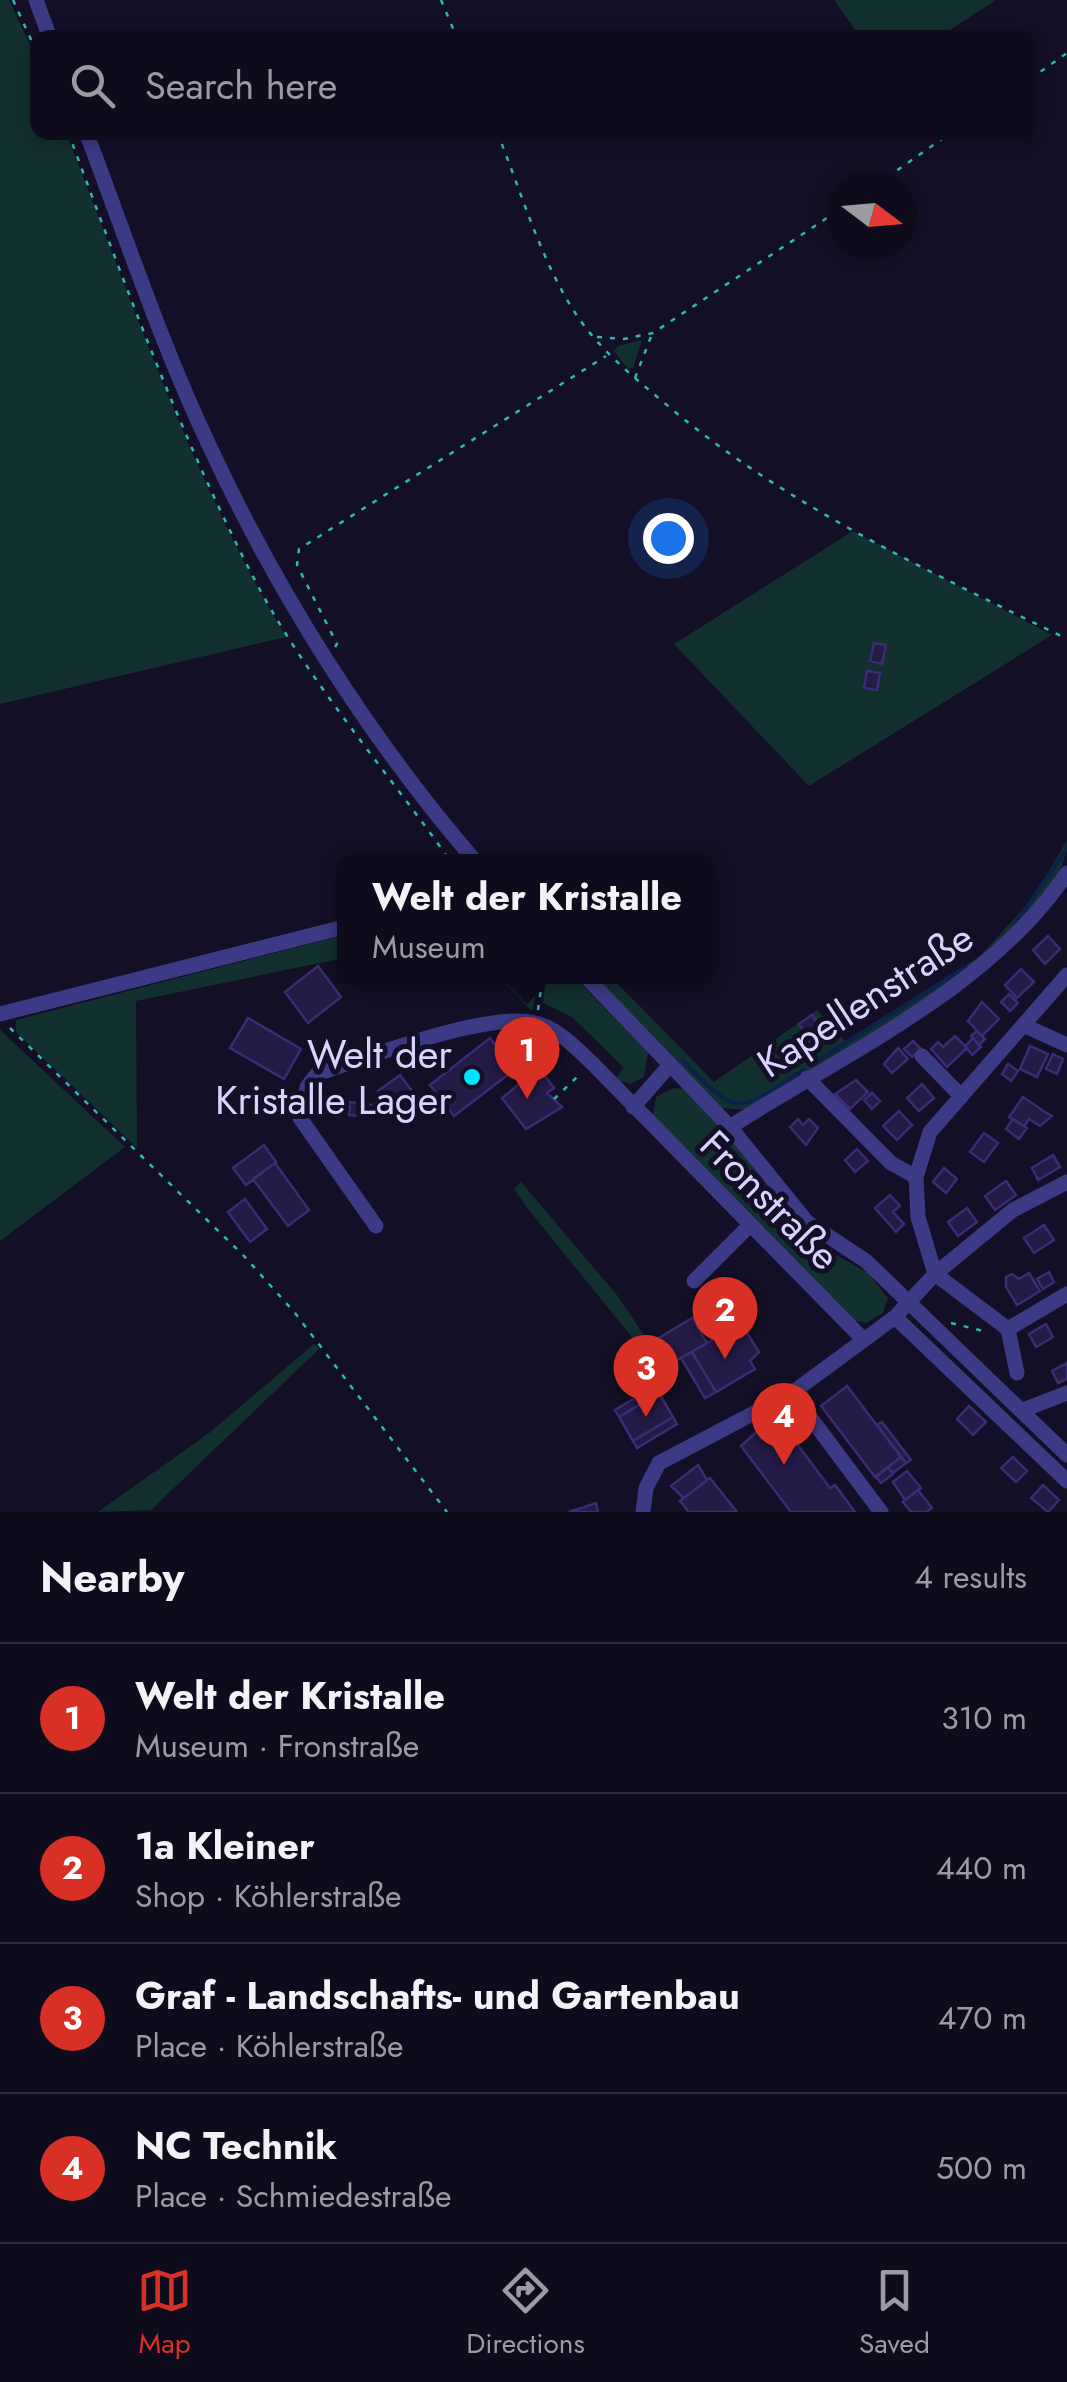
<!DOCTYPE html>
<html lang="en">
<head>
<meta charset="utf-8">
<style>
  body { margin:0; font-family:Jost,sans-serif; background:#1c1929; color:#f1f3f6 }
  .compass { position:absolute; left:827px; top:170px; width:90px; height:90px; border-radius:50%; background:#0e0b1c; box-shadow:0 5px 15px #0003; rotate:106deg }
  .you { position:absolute; left:668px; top:538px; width:35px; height:35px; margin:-25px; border:8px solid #fff; border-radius:50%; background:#1a73e8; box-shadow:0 0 0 15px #1a73e833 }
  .badge { display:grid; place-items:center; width:65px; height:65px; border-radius:50%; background:#d93025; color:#fff; font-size:32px; font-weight:700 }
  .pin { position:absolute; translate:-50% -82px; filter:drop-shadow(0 2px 5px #0008) }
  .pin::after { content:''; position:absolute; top:52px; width:35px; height:30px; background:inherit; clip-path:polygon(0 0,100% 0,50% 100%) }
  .popup { position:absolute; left:337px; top:854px; width:380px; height:130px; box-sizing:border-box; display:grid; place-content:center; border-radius:20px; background:#0e0b1c; filter:drop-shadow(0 2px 8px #0005); font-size:32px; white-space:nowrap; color:#9b9ba3 }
  .popup b { font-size:38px; color:#f1f3f6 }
  .popup::after { content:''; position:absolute; left:50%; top:100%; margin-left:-20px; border:20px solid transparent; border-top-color:#0e0b1c }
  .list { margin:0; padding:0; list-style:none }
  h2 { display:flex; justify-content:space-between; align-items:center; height:130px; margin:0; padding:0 40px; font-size:42px }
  h2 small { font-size:32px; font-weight:400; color:#9b9ba3 }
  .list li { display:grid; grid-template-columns:65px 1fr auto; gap:30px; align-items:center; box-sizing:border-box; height:150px; padding:0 40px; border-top:2px solid #2e2b3b }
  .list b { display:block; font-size:38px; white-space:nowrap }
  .list p { margin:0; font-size:32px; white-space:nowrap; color:#9b9ba3 }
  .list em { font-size:32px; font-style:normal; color:#9b9ba3 }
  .icon { flex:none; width:55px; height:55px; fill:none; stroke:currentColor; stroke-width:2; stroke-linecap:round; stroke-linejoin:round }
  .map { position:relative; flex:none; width:1067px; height:1512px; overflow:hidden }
  .search { position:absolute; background:#0e0b1c; box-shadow:0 5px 15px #0003; left:30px; right:30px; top:30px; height:110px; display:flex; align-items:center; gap:25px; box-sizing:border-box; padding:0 35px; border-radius:20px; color:#9b9ba3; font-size:38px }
  .sheet { height:730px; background:#0e0b1c }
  nav { display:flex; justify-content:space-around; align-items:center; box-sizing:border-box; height:140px; border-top:2px solid #2e2b3b; background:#0e0b1c; font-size:28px; color:#9b9ba3 }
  nav a { display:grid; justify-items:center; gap:5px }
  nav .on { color:#d93025 }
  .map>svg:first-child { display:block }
</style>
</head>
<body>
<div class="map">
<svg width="1067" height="1512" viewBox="0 0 1067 1512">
  <rect width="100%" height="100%" fill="#130f26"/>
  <!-- green -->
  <path fill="#12302f" d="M0,0h9l28,60 1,72 28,1c67,170 125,346 220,504l-286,67z
    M834,0h162l-57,37h-79z
    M642,340l-9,28 -5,1 -14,-18 4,-5z
    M853,531l199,104 -243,151 -135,-142z
    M1067,840c0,97 -241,222 -319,270l-27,-2 -129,-131h19l103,105 103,-72 28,31 135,-85 53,-58z
    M344,935v23l-208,43 1,147 -121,-116v-12z
    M499,977h41l-8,34z
    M546,977h28l74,75 -4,25 -14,7 -15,-5 9,-11 -52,-51 -29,-14z
    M0,1030l125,117 -125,94z
    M674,1088l10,1 47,47 70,99 67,38 20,25 -5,15 -17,10 -13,-3 -200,-204 3,-19z
    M521,1182l96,113 42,62 -7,5 -124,-153 -14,-20z
    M314,1344l5,5 -168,161 -53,2 111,-79z"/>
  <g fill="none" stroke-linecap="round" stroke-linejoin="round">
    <!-- stream -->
    <path stroke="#0c2248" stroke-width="4" d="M1016,923l51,-75
      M682,1060c58,59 53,53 122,10
      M814,1063l152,-96"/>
  </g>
  <!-- building -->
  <path fill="#241b47" stroke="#3b2d73" stroke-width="2.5" d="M874,643l12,2 -4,19 -12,-3z
    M867,671l13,2 -3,17 -13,-2z
    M1048,936l12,13 -15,15 -12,-14z
    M318,966l23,31 -33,26 -23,-31z
    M1021,969l13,13 -17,16 -12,-13z
    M1009,994l9,9 -8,8 -9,-9z
    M982,1002l17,17 -17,17 -14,-15z
    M812,1015l13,19 -14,9 -12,-19z
    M248,1018l53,31 -17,30 -54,-31z
    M977,1031l8,8 -6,6 -8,-9z
    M955,1036l12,12 -20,19 -16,-18 7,-7 5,5z
    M490,1038l24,32 -60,46 -24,-31z
    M973,1038l8,9 -9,8 -7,-9z
    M913,1041l8,8 -9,8 -8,-8z
    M1030,1046l18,8 -11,23 -17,-8z
    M898,1048l10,11 -16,14 -8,-9z
    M1053,1054l10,5 -6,15 -11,-5z
    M1008,1064l10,7 -7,10 -9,-7z
    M539,1068l15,20 -7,5 15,14 -36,22 -24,-31z
    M400,1075l18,24 -22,16 -18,-24z
    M856,1080l12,12 -18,17 -15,-15z
    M922,1084l12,14 -15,13 -12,-13z
    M872,1093l8,8 -8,8 -8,-9z
    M1023,1097l22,15 7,4 -12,10 -11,-7 -5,7 -15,-9z
    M350,1102l23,3 -1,12 -23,-2z
    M899,1111l13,14 -15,15 -14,-14z
    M798,1119l5,6 6,-6 9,9 -12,17 -16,-18z
    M1013,1119l14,9 -8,11 -13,-10z
    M984,1133l14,10 -14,19 -14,-10z
    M264,1145l12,17 -30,23 -13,-17z
    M857,1149l11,12 -13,11 -10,-12z
    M1053,1155l7,12 -22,13 -6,-12z
    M275,1163l34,47 -21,16 -35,-47z
    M944,1168l13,11 -11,14 -13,-11z
    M1006,1181l10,14 -21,15 -10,-14z
    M890,1195l10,11 -7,6 11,12 -8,8 -21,-24z
    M245,1199l22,30 -17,13 -22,-30z
    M967,1208l10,14 -19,14 -10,-14z
    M1044,1225l10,15 -20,13 -10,-15z
    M1049,1272l5,10 -11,7 -6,-10z
    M1029,1273l11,18 -23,14 -11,-18v-10l6,-3 7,5z
    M692,1318l15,25 -39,22 -14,-24z
    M741,1323l18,29 -9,9 5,8 -39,23 -24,-40z
    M1046,1324l7,13 -17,10 -7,-13z
    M692,1352l24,40 -11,6 -24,-40z
    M1067,1363v16l-9,4 -6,-12z
    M655,1386l4,7 -40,24 -4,-7z
    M847,1386l54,71 -26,20 -54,-71z
    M659,1393l14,24 -40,24 -14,-24z
    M969,1406l17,16 -13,13 -16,-16z
    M673,1417l4,7 -40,24 -4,-7z
    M882,1422l29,38 -5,3 -29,-38z
    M787,1423l14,11 -7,6 36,48 5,-3 20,27h-64l-50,-66 22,-20 7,10z
    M901,1457l5,6 -13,10 -5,-6z
    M1013,1457l14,14 -11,11 -15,-14z
    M698,1465l9,15 -23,18 -13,-12z
    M888,1467l5,7 -12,9 -5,-6z
    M907,1471l14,17 -16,12 -12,-18z
    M710,1478l27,34h-48l-9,-11z
    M1043,1485l16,15 -11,12 -17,-14z
    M918,1490l14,18 -6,4h-15l-8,-10z
    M596,1503l2,9h-29z"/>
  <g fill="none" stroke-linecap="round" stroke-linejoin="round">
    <!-- path -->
    <path stroke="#2fb8b0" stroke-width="2.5" stroke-dasharray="5 8" stroke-linecap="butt" d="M13,0l25,55
      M441,0l16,38
      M1030,79l37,-26
      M68,132c58,155 114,310 191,456 53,98 128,183 192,274
      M497,132c25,61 45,134 83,188 23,32 51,55 81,80 119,103 266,170 406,239
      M876,185l76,-53
      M597,337l27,2 29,-6 189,-125
      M635,378l17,-44
      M335,647l2,-3 -40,-79 2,-16 307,-193
      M538,1010l5,-34
      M10,1028l234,228 51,57 152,199
      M554,1099l25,-24
      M702,1153l16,-15
      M951,1323l36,9"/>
    <!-- minor -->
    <path stroke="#3d3a85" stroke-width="15" d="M36,0l14,38
      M86,132c40,105 75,212 123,313 69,149 160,293 267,417
      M1067,975l-137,157 -14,45 2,40 17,57 73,55 59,-35
      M585,976l145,151 77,95 59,39 201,194
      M0,1014l344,-87
      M1023,1025l44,20
      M922,1056l38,39
      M807,1078l84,85 25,14
      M633,1107l37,-42
      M730,1127c115,-74 260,-139 337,-254
      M376,1226l-76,-108 7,-31 10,-13c49,-16 170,-63 218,-51 22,5 39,23 56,39l271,276
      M694,1281l55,-55
      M895,1317l172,164
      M1008,1329l9,44
      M792,1393l89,119
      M1023,1410l44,-17
      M643,1512l3,-24 13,-25 133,-70 103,-76 40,-43 78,-64 54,-28"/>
  </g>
  <!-- markers -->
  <circle fill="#00e5ff" stroke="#130f26" stroke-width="4" cx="472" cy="1077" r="10"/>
  <g text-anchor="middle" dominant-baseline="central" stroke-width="10" stroke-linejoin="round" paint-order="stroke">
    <!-- street labels -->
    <g font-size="40" fill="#d9d4ff" stroke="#130f26">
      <text transform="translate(865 1000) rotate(-33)">Kapellenstraße</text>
      <text transform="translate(770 1200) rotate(45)">Fronstraße</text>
    </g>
    <!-- poi labels -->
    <g font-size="40" fill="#d9d4ff" stroke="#130f26" text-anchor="end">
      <text x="452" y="1054">Welt der<tspan x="452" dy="46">Kristalle Lager</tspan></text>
    </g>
  </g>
</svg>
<svg class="compass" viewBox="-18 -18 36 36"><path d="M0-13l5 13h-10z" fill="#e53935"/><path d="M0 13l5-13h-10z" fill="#9b9ba3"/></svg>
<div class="you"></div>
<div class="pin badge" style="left:527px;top:1099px">1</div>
<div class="popup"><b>Welt der Kristalle</b>Museum</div>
<div class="pin badge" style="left:725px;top:1359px">2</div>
<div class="pin badge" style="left:646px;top:1417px">3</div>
<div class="pin badge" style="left:784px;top:1465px">4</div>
<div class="search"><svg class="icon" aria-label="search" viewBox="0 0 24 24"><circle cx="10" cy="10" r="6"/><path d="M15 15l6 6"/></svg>Search here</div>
</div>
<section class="sheet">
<h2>Nearby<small>4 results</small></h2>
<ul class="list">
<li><span class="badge">1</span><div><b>Welt der Kristalle</b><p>Museum · Fronstraße</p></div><em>310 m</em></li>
<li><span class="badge">2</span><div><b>1a Kleiner</b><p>Shop · Köhlerstraße</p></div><em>440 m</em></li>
<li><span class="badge">3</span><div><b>Graf - Landschafts- und Gartenbau</b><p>Place · Köhlerstraße</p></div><em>470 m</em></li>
<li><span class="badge">4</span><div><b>NC Technik</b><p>Place · Schmiedestraße</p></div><em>500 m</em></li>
</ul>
</section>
<nav>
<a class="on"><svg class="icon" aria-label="map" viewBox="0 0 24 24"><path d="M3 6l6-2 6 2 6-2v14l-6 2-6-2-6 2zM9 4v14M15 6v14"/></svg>Map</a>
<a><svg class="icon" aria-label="directions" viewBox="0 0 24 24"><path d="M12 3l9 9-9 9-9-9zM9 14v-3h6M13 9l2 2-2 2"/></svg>Directions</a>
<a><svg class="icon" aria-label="saved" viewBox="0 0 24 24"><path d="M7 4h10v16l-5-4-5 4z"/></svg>Saved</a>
</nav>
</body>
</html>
